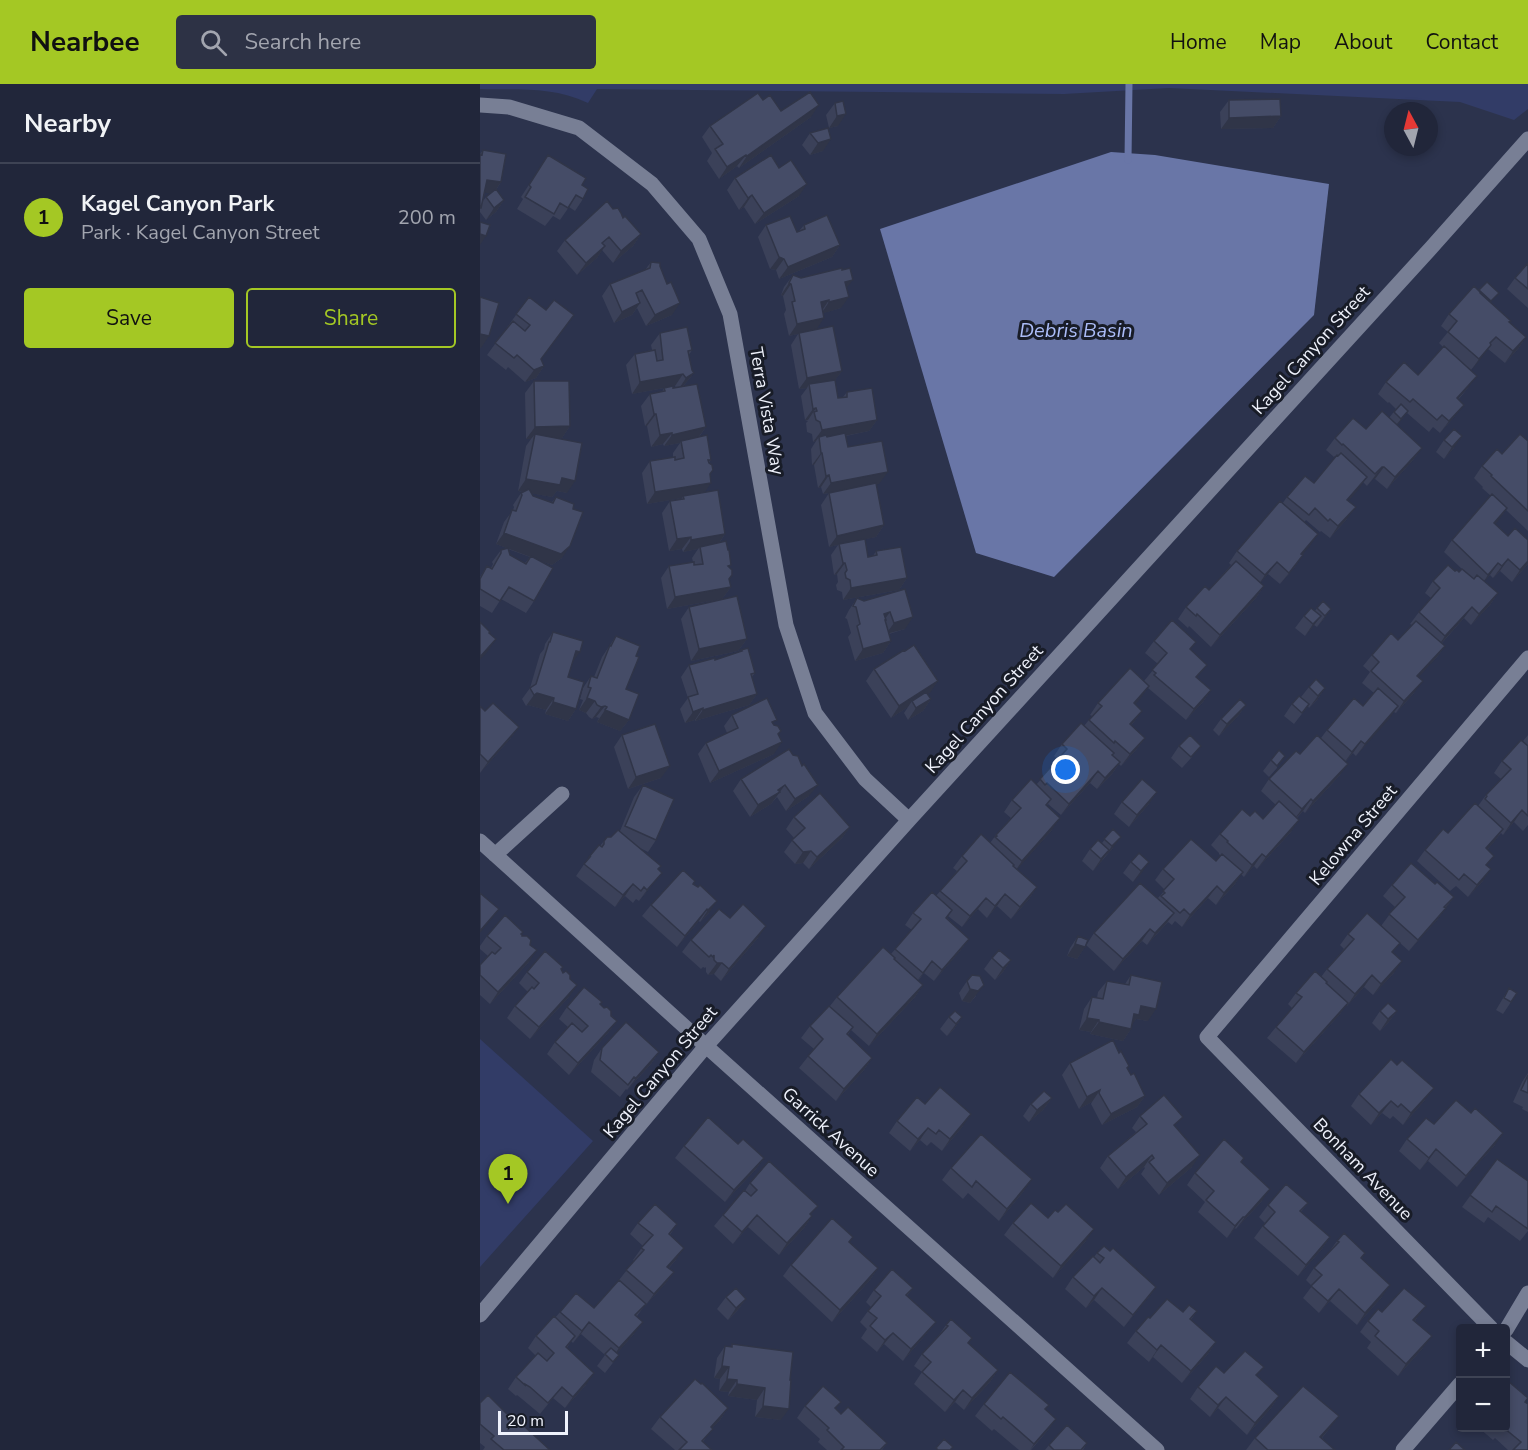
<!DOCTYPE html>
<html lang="en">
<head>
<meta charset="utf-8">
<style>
  body { margin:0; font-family:"Nunito Sans",sans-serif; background:#2d3245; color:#f1f3f6 }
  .controls { position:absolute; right:18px; bottom:18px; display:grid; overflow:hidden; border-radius:6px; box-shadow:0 3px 9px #0003 }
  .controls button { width:54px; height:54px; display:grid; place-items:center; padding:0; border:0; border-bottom:2px solid #3e4354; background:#21263a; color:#f1f3f6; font:30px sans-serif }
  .compass { position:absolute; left:904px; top:18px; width:54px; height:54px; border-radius:50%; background:#21263a; box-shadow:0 3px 9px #0003; rotate:353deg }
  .scale { position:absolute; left:18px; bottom:15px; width:70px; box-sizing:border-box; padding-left:6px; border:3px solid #eff2fc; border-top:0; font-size:16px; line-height:21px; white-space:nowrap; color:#eff2fc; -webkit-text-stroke:4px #181c27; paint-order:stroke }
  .you { position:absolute; left:586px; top:686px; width:21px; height:21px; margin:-15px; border:4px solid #fff; border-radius:50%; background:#1a73e8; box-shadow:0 0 0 9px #1a73e833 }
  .badge { display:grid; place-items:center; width:39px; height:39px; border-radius:50%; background:#a4c824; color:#111; font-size:20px; font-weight:700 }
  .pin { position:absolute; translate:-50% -50px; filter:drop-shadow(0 2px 3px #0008) }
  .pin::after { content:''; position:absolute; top:32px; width:21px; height:18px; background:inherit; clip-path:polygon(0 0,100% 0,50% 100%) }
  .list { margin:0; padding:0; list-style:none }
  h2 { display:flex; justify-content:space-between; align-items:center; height:78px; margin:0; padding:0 24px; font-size:26px }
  h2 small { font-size:20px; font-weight:400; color:#a2a5af }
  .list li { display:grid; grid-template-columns:39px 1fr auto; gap:18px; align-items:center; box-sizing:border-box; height:108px; padding:0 24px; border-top:2px solid #3e4354 }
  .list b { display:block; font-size:22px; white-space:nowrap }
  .list p { margin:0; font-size:20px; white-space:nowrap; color:#a2a5af }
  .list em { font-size:20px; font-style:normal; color:#a2a5af }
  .actions { display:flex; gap:12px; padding:18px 24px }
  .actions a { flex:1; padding:14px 0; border:2px solid #a4c824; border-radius:6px; text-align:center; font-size:21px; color:#a4c824 }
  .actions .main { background:#a4c824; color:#111 }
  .icon { flex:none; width:33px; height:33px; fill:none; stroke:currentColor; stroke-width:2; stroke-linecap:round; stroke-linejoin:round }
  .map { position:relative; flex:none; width:1048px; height:1366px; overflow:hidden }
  header { display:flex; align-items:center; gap:36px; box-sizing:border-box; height:84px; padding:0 30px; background:#a4c824; color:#111 }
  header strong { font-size:28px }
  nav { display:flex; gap:33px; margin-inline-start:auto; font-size:21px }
  .search { width:420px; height:54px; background:#2d3245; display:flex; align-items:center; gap:15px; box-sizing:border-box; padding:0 21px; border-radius:6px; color:#a2a5af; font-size:22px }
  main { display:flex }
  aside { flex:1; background:#21263a }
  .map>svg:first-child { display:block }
</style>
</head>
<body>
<header>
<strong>Nearbee</strong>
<div class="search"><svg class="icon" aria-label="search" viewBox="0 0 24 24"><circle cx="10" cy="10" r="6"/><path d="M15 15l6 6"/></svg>Search here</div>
<nav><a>Home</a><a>Map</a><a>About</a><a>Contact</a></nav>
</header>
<main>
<aside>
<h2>Nearby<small></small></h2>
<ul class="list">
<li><span class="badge">1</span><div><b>Kagel Canyon Park</b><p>Park · Kagel Canyon Street</p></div><em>200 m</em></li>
</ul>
<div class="actions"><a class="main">Save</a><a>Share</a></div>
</aside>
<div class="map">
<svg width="1048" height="1366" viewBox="0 0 1048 1366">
  <rect width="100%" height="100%" fill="#2c334d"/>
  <!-- green -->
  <path fill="#323c67" d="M0,0h1048v25l-14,11 -54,-18 -291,-14 -105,6 -467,-5 -9,14c-36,-17 -69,-13 -108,-14z
    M0,955l113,102 -113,126z"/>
  <!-- water -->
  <path fill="#6976a7" d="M631,68l44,3 174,29 -15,131 -260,262 -78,-24 -96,-324z"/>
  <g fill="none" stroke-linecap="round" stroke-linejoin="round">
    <!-- stream -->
    <path stroke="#6976a7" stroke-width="7" d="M648,76l1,-76"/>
    <!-- minor -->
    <path stroke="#787f95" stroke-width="15" d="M0,21l29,2 70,21 73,56 47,55 31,75 56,311 29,88 50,66 44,41
      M0,757l226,205 451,404
      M15,771l67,-61
      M0,1231l226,-269 203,-226 522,-572 97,-109
      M1011,1244l-284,-291 321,-379
      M1026,1246l22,-37
      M1026,1258l22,18
      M923,1366l57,-66"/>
  </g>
  <!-- wall -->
  <path fill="#3b4159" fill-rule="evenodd" d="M283,16l18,11 30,6 -72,51 -2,-2 -18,13 -12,-18 5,-8 -10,-16 8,-11z
    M749,16l52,16 -8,12 -52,1 -1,-17z
    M363,17l-5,25 -9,2 -3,-13 9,-12z
    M348,44l-5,23 -13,4 -8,-10 8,-12z
    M3,66l18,32 -5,8 8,10 -8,12 -10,8 -6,-8v-58zM5,108l6,1 -5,4 -3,4z
    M68,71l34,30 1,14 -8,12 -6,-4 -9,13 -7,-4 -8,10 -28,-17 6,-10 -2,-2z
    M255,94l64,18 -44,28 -11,-17 -5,3 -12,-20z
    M133,125l28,25 -8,12 -20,17 -11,-13 -5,8 -20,17 -20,-24 8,-11z
    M286,141l31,7 2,-1 5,-6 36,20 -8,12 -53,22 -3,-9 -6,-1 -12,-32z
    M171,178l9,4 12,49 -26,11 -9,-18 -5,7 -18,8 -12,-27 8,-12 35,-14z
    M1048,179v45l-21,-19 8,-11z
    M313,191l8,3 46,10 -6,20 -18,5 -7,17 26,41 -7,9 3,18 5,-1 4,-5 30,28 -8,11 -23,5 2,11 31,37h-3l8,41 -8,12 -11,2 3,18 5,-1 3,-5 31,27 -8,12 -56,10 -1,-8 -5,-2 -1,-5 2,-3 -1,-8 -3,1 -3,-20 7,-10 -9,2 -8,-42 8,-12 -6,1 -2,-7 -3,1 -4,-23h-2l-1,-16 5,-8 -3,1 -1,-8 -5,-2 -1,-9 2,-2 -3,-1 -4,-24 6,-8 -8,1 -8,-44 7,-11 -9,2 -5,-22 2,-4 -3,-14 -2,-1 3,-8z
    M1007,198l4,21 18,20 17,14 -8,12 -13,14 -17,-14 -17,21 -3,18 -10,12 -3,16 -15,17 -7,-6 -4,5 -22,-19 -10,12 25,23 -9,12 -26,29 -12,-10h-2l-6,7 -4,-4 -15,19 -1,18 -17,19 -9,-7 -1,1 -14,-12 -2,3 14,11 -16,21 -7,12 -15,17 -12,-10 -8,9 4,3 -8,12 -45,49 -22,-21 -1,2 -10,-9 8,-12 23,-17 22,-25 -2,-2 8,-12 45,-47 5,-7 27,-14 22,-26 -1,-1 -1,1 -8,-7 9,-12 31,-9 23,-11 7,-9 -7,-7 -1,1 -10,-9 8,-12 32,-7 25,-28 -4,-4 9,-11 -7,-6 8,-12 29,-24z
    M49,213l12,62 3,7 -8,12 -11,4 -17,-15 -2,3 -19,-15z
    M180,249l32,17 -3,5 3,15 2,3 -9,11 -3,3 24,40 -7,10 12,23 -2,3 1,11 -5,18 20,42 -5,8 9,25v13l2,7 -9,12 -55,10 -6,-31 8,-12 24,-4 -1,-4 6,-9 -15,3 -1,-3 -13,2 -7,-38 8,-12 11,-2 1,-1 -35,6 -5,-31 8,-12 23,-4v-4l7,-10 -16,3 -1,-2 -12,3 -4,-21h-2l-4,-20 9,-12 12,-2 2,-4h12l-1,-2 -43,8 -6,-29 9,-11 17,-4 -1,-5z
    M54,297l36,45 -8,12h-6l11,55 -10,-2 -5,6 -21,-4 2,3 19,6 4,-5 17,12 -11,49 -10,7 -13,-5 -5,41 -8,12 -25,-14 -9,14 -12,-7v-29l7,-11 4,2 2,-4 -1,-2 9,-12 6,-2 -11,-4 8,-22 9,-12 1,-3 -1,-2 8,-12 2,-1 -5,-1 8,-45 5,-7h-5l-1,-46zM28,465l22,8 -5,6 -15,-8z
    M964,356l10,8 -10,11 -8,-7z
    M1048,357v90l-22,-21 -11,14 13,12 20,4v24l-16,18 -12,-11 -7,7 -3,-3 -6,6 14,12 -8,12 -19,20 -7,-7 -22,25 3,3 -8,11 -19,20 -4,16 -18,20 -2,-1 -38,44 -3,-3 -7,8 -6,14 -35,38 -2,-2 -6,7 -6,14 -34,37 -3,-3 -10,11 -3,-3 -6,10 -19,21 -8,-7 -26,29 -7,-6 -3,4 -4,-3 -21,23 -5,-4 -28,30 -28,-26 -9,14 -10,-3 3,-8 8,-12 9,8 7,-11 64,-35 7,-8 -10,-10 8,-11 53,-8 5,-5 -2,-2v-1l-8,-8 9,-11 30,-18 13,3 13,-14 -15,-14 8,-12 52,-41 6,-8 36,-24 11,-13 -12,-10 8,-11 -7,-6 9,-11 26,-15 14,-15 -2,-1 9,-12 12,-14 -6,-5 8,-12 22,-10 4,1 3,-3 -18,-17 8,-12 39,-44 -9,-8 1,-1 -9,-9 8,-12 20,-12z
    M425,505v40l-16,5 2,7 -8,12 -28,8 -7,-24 3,-4 -4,-14 -2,-1 4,-8 8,-12 7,3z
    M209,523l58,32 -9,12 -47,10 -10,-42z
    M837,524l14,1 -8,11 -6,7 -3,-2 -9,11 -10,-8 9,-12 11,-5z
    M73,548l20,29 -5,16 8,32 -8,12 -23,-7 1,-4 -18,-5 -2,1 -4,-7 8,-11 10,-34 4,-5 1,-5z
    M136,552l20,20 -10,33 3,31 -9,11 -23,-9 2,-4 -3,-1 -4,2 -3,-2 -3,-4 -7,-3 4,-10 -3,-1 3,-11 8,-12 3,1 8,-20z
    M674,557l37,9 6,28 14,12 -8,12 -17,18 -38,-32 -13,16 7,7 -11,15 14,12 -9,12 -15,16 -2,-2 -7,10 -15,15 -7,-6 -29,32 -13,-11 -2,2 6,24 -35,39 20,18 -8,12 -18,20 -14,-13 -10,12 -9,-9 -16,18 -14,-11 -1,2 22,21 -9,12 -26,30 -10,-8 -6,8 5,4 -8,12 -46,49 -18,-16 -3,5 24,23 -8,12 -28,31 -37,-33 15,-19 -13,-11 9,-12 20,-20 7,-9 54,-43 21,-24 -7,-5 8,-12 23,-17 21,-25 -4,-3 9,-12 28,-13 6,-8 15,-17 -7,-6 8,-12 24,-15 22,-25 -4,-4 8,-12 22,-18 8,-10 -2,-1 8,-12 46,-22 14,-17 -13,-11z
    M261,566l14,23 -3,4 5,17 -8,11 -54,16v-1l-10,3 -5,-14 8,-11 -7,-21 8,-12 26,-5 25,-8z
    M394,585l64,12 -10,13 3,5 -8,12 -15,9 -4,-7 4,-6 -17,11 -25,-37z
    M829,603l16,1 -8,12 -8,8 -1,-2 -14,18 -10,-8 8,-12 9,-7z
    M766,621l-8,11 -19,20 -6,-6 8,-11z
    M0,622l5,5 34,16 -9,12 -30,34z
    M252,631l42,10v29l-64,29 -12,-29 8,-11 21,-10 -3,-7z
    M142,651l39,43 -33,11 -14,-42z
    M1048,651v11l-5,-5z
    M699,662l13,11 -10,11 -11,-10z
    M1048,662v79l-5,6 -9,-9 -11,13 -2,-2 -13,16 -1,17 -4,15 -15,16 -12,-11 -6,5 -33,-30 8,-11 23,-17 30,-27 8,-11 15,-16 -7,-6 8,-12z
    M309,665l20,47 -23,15 -9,-14 -6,7 -21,13 -17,-26 8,-12z
    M799,666l-2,18 -8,9 -6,-6z
    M163,701l13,55 -8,12 -8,-4 21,18 -3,4 -5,14 -14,17 -3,-2 -3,4 -8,-7 -10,11 -39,-31 13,-19 11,-11 7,-9h4l9,-6 14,-34z
    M642,718l27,2 -20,23 -15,-13z
    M314,733l56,10 -8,11 -33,31 -6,-6 -8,1 -11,-12 10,-14 -8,-9z
    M633,745v19l-20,23 -11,-10 8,-12 12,-6z
    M651,778h18l-16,20 -10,-9z
    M955,800l19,13 -17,23 -28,31 -28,-25 14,-19 -12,-11 9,-11z
    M218,803l11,26 -9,9 -1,-1 -22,26 -35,-31 9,-11z
    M250,834l28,20 -37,43 -7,-7 -6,1 -2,-3v-5l-1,1 -2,-1 -2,2 -19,-17 9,-12z
    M41,850l8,28 -39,42 -10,-9v-30l8,-9 -8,-7v-3l7,-10z
    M868,850l45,19 1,20 -21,22 -9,-8 -17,19 -1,-1 -6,9 -44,49 -29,-25 9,-11 16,-19 -4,-4 8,-11 25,-16 6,-8 17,-20 -4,-4z
    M512,874l19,2 -8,12 -8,8 -11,-11z
    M81,886l8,27 -39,42 -23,-21 8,-12 13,-14 -9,-9 8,-11z
    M651,891l17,46 -12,-2 -4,5 -1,5 -8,12 -33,-7 1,-2 -12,-2 5,-21 8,-12 5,1 1,-6 9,-11 18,3z
    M487,897l9,15 -6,7 -8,-2 -3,-8z
    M1029,904l8,5 -14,21 -7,-4z
    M120,920l17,17 -9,12 -39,42 -22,-21 8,-12 13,-15 -9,-8 8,-12z
    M900,927h17l-9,12 -8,8 -8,-8z
    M469,933h13l-8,12 -7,7 -7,-7z
    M122,964l57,4 -8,12 -24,26 -1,-1 -6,8 -29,-25 3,-12z
    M603,972l44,13 18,27 -8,11 -35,18 -11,-21 1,-2 -13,7 -17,-34 8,-12 11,-5z
    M1048,989v39l-6,-3 1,-2 -10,-5 9,-20z
    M879,1010l66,6 -22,25 -10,-9 -3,3 -8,-6 -11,12 -20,-19z
    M572,1014l-9,12 -14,12 -6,-6 8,-12z
    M445,1020l38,22 -21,25 -11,-9 -4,4 -7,-6 -10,11 -21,-18 8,-12z
    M991,1029l24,32 -38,42 -29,-26 -8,9 -21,-19 8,-12 27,-15z
    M660,1032l36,11 16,40 -33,28 -18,-21 4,-6 -1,-1 -26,22 -18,-21 8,-12 28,-24 -4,-4z
    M258,1060l26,14 -8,11 -31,33 -50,-44 9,-12z
    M764,1074l-3,5 21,38 -26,28 -1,-1 -8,10 -29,-26 7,-10 -18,-17 8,-12z
    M1017,1075l31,22v50l-8,10 -32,-24 -4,6 -22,-16z
    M471,1084l73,23 -25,30 -31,-28 -5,6 -21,-19z
    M270,1099l62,33 -8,12 -25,27 -31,-28 -15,17 -19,-18 9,-11 22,-24z
    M828,1119l-7,9 29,25 -8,12 -24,27 -44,-38 11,-15 -6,-6 9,-12z
    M578,1128l28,29 -33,37 -49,-43 9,-12 35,-5z
    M158,1139l39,1 -7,11 6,25 -7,8 5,4 -9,12 -20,22v-1l-8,11 -3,18 -17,19 2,2 -14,18 -8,-7 8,-11 -24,-21 -8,9 -2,-2 -4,7 19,37 -21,23 -12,-10 -13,16 -18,-15 -5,-4 -1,1 -8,-7 8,-12 20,-21 -8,-8 8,-12 19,-18 5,-6 34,-4 25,-28 15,-19 -1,-1 10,-14 -13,-12z
    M373,1153l-4,5 29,26 -8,12 -38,42 -49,-46 8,-11z
    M857,1157l28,12 -3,5 20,39 -25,28 -27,-24 -11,12 -16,-15 9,-12 -6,-6 8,-12 15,-16z
    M630,1167l46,36 -8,11 -24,29 -30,-27 -8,8 -21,-19 8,-12 21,-20 3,-4z
    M433,1204l-6,8 29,26 -9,11 -24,28 -19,-17 -7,8 -16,-14 6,-9 -7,-7 11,-15 -5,-5 8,-12z
    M246,1213l20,2 -9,12 -9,9 -11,-11z
    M717,1227l-6,9 25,22 -8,12 -26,29 -29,-26 -4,5 -22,-19 9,-12 14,-13 33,-6z
    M902,1228l35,6 -2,3 8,27 -25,28 -31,-28 4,-6 -11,-10 8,-11z
    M466,1241l52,45 -8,12 -26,28 -9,-8 -10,10 -31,-28 8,-12 -8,-6 8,-12 17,-19z
    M252,1260l61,8 -12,68 -26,-3 2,-17 -29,-4 1,-4 -10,-1 1,-12 -6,-1 3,-20 8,-12 5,1z
    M744,1289l33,3 22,20 -8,12 -24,27 -29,-27 -8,9 -20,-18 8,-12z
    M1045,1318l3,48h-20l-13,-12 -2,2 -14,-12h27z
    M0,1319l30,14 40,33h-67l2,-3 -5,-4z
    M504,1320l62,6 10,9 -8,11 -17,20h-12l-25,-21 -2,2 -17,-15z
    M325,1322l31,3 5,5 46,29 -5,7h-55l-9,-8 2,-3 -23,-21z
    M248,1324l-8,12 -8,8 -9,14 9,8h-37l-24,-21 9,-12z
    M850,1344l-8,10 13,12h-89l9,-12z
    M607,1359l-4,7h-38l4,-5z"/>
  <!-- shaded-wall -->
  <path fill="#303548" d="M339,21l-8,12 -72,51 8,-12z
    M366,30l-8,12 -9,2 8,-12z
    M801,32l-8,12 -52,1 8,-11z
    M351,55l-8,12 -13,4 8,-12z
    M266,71l-9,11 -18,13 8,-12z
    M7,96l14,2 -8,12 -13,-2z
    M327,100l-8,12 -44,28 9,-11z
    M272,111l-8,12 -5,3 9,-12z
    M24,116l-8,12 -10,8 8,-12z
    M0,150l6,2 -6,9z
    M161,150l-8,12 -20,17 8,-12z
    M360,161l-8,12 -53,22 9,-12z
    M125,162l-8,12 -20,17 9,-12z
    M299,173l5,2 -8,11 -6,-1z
    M373,196l-9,11 1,-9z
    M309,199l2,1 -8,12 -2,-1z
    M369,213l-8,11 -20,6 8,-12z
    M349,216l-8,12v-10z
    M160,219l-8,12 -18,8 8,-11z
    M200,219l-8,12 -26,11 9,-11z
    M344,234l-8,12 -27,6 8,-12z
    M0,250l9,2 -8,12h-1z
    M1046,253l-8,12 -13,14 8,-12z
    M1011,261l-8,11 -12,15 8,-12z
    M64,282l-8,12 -11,4 9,-12z
    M362,287l-9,12 -24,1 -2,4 -8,1 8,-11z
    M214,289l-9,11 -7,6 8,-12z
    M203,290l-8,12 -43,8 8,-12z
    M997,292l-9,12 -20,22 9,-12z
    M984,321l-9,11 -15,17 9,-12z
    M336,324l-8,12h-3l8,-11z
    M928,327l-8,11 -8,8 9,-11z
    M174,330h2l-9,12h-2z
    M397,336l-8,11 -50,10v-4l-3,4 -3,1 9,-12z
    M90,342l-8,12 -28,1 1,-5 -4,5h-5l9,-12z
    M226,343l-9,12 -16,2 -1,2 -16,3 8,-11z
    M192,349l-9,11 -12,3 9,-12z
    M982,352l-8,12 -10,11 8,-12z
    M942,364l-9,12 -26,29 8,-12z
    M341,369h1l-8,12h-2z
    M902,383h2l-9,12h-2l-6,7z
    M408,388l-9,12 -56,10 8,-11z
    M349,391l-8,12 -3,1 8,-12z
    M887,393l-8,12 -20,23 8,-12z
    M82,394l13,3 -8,12 -10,-2 -5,6 -34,-6 8,-12z
    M231,399l-8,12 -20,1 -1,2 -35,6 8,-12z
    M876,423l-9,12 -17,19 8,-12z
    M1027,424l-8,12 -14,15 9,-12z
    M404,441l-8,12 -37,8v-1l-1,1 -9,2 8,-11z
    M24,449l66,13 -8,12 -10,7 -56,-21z
    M245,450l-8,12 -17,1 -2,2 -15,3 8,-12z
    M838,450l-8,12 -17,20 8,-12z
    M211,453l-9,12 -13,2 8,-12z
    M823,471l-8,12 -15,17 9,-11z
    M1028,475l-8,12 -7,7 9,-12z
    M1048,477v3l-16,18 8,-12z
    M797,478l-9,12 -11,13 8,-12z
    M363,479h2l-8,11 -3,1z
    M1018,479l-8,12 -10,12 8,-12z
    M427,494l-8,12 -56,10 8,-12z
    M784,502l-8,12 -45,49 9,-12z
    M251,503l-9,12 -55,10 8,-12z
    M1018,509l-8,12 -19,20 8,-11z
    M992,523l-8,11 -27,30 8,-12z
    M851,525l-8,11 -6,7 8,-11z
    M410,528l-8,11 2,-9z
    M841,532l-9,12 -7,8 8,-12z
    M433,533l-8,12 -19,5 8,-11z
    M16,555l-8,12 -8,9v-3z
    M267,555l-9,12 -47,10 8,-12z
    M411,557l-8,12 -28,8 8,-12z
    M965,562l-8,11 -28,31 8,-12z
    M96,567l4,1 -8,11z
    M458,597l-8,12 -17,10 -1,-2 -4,6 -17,11 8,-12z
    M943,597l-9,12 -18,20 8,-12z
    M669,602l-8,12 -15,17 8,-12z
    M845,604l-8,12 -8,8 9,-12z
    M731,606l-8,12 -17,18 8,-11z
    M57,609l17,5 -8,12 -18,-5 -2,1 8,-11z
    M277,610l-8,11 -54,16 8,-11z
    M107,614l8,3 -9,12 -7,-3z
    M451,615l-8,12 -15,9 8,-12z
    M73,618l23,7 -8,12 -23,-7z
    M766,621l-8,11 -19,20 8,-12z
    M125,622l-9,11 -4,2 9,-12z
    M918,622l-8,12 -34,38 9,-12z
    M223,624l-8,12 -10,3 8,-11z
    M125,626l24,10 -9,11 -23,-9z
    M662,627l-8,11 -13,14 9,-12z
    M39,643l-9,12 -30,34 8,-11z
    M665,654l-9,12 -15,16 9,-12z
    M881,657l-8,12 -9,10 8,-11z
    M302,658l-8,12 -64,29 9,-12z
    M640,678l-8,12 -15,15 8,-11z
    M868,680l-8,11 -35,38 8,-12z
    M190,682l-9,12 -33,11 8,-12z
    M618,687l-8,12 -29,32 8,-11z
    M305,701l-14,19 -21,13 8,-12z
    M338,701l-9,11 -23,15 9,-12z
    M677,708l-8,12 -20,23 8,-12z
    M831,715l-8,12 -10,10 9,-12z
    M1042,726l-8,12 -11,13 8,-12z
    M580,734l-8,12 -38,43 8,-12z
    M819,736l-8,12 -34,37 9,-12z
    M370,743l-8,11 -33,31 8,-12z
    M1023,745l-8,12 -17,19 8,-12z
    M641,753l-8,11 -9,10 8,-12z
    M629,766l-8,12 -8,9 8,-12z
    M331,767l-8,12 -8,1 8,-12z
    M782,770l-8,12 -10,11 8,-12z
    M669,778l-8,12 -8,8 8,-11z
    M1011,785l-8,12 -15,16 9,-12z
    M763,788l-8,12 -19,21 8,-12z
    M182,789l-9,11 -14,17 8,-11z
    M153,800l-8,12 -10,11 8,-12z
    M737,802l-9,12 -26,29 8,-12z
    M557,803l-8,12 -18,20 9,-12z
    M525,810l-8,12 -10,12 8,-12z
    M974,813l-17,23 -28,31 9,-11z
    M506,814l-8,11 -16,18 8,-11z
    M237,817l-8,12 -9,9 8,-12z
    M19,825l-9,12 -10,12v-2z
    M227,825l-8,12 -22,26 8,-11z
    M694,829l-8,11 -19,21 8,-12z
    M286,842l-8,12 -37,43 8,-12z
    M670,845l-8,12 -28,30 9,-12z
    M489,855l-9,12 -26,30 8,-11z
    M595,860l10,3 -8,12 -10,-3z
    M57,866l-8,12 -39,42 8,-12z
    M531,876l-8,12 -8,8 8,-12z
    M452,877l-8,12 -10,12z
    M922,877l-8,12 -21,22 8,-11z
    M237,879h5l-8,11 -6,1z
    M892,891l-8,12 -17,19 8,-12z
    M97,901l-8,12 -39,42 9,-12z
    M443,901l-8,12 -46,49 8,-12z
    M504,901l-14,18 -8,-2 8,-12z
    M868,919l-8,11 -44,49 8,-11z
    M661,922l15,3 -8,12 -12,-2 -5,8 -5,-1z
    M917,927l-9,12 -8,8 8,-12z
    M482,933l-8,12 -7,7 9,-12z
    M607,934l12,2 -8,12 -12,-2z
    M137,937l-9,12 -39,42 9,-12z
    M619,938l32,7 -8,12 -33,-7z
    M179,968l-8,12 -24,26 9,-12z
    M392,974l-8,12 -28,31 8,-12z
    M954,1004l-9,12 -22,25 8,-12z
    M620,1006l-8,12 -13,7 8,-12z
    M665,1012l-8,11 -35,18 9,-11z
    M572,1014l-9,12 -14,12 8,-12z
    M911,1017l-9,12 -11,12 8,-12z
    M491,1030l-8,12 -21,25 8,-12z
    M448,1044l-8,12 -10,11 8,-12z
    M1023,1049l-8,12 -38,42 9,-11z
    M956,1065l-8,12 -8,9 9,-12z
    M672,1071l-8,12 -26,22 8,-12z
    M720,1071l-8,12 -33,28 8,-12z
    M284,1074l-8,11 -31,33 9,-12z
    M552,1095l-8,12 -25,30 8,-12z
    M790,1105l-8,12 -26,28 9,-12z
    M277,1131l-9,12 -15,17 9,-12z
    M332,1132l-8,12 -25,27 8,-12z
    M763,1133l-8,11 -8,10 8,-12z
    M614,1145l-8,12 -33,37 8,-12z
    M850,1153l-8,12 -24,27 8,-11z
    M204,1164l-8,12 -17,18 8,-11z
    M398,1184l-8,12 -38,42 8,-12z
    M194,1188l-9,12 -20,22 9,-12z
    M910,1201l-8,12 -25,28 8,-12z
    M676,1203l-8,11 -24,29 9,-12z
    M622,1204l-8,12 -8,8 8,-12z
    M859,1205l-9,12 -11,12 9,-12z
    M266,1215l-9,12 -9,9 8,-12z
    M946,1222l-9,12 -12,14 8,-12z
    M109,1238l-8,12 -8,9 9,-12z
    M163,1238l-9,12 -23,26 8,-12z
    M456,1238l-9,11 -24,28 8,-12z
    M413,1249l-9,11 -7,8 8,-12z
    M952,1252l-9,12 -25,28 8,-12z
    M736,1258l-8,12 -26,29 9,-12z
    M681,1261l-8,12 -4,5 8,-12z
    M242,1282l7,1 -9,12 -6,-1z
    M518,1286l-8,12 -26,28 8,-12z
    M114,1289l-8,12 -21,23 8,-11z
    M247,1295l10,1 -8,12 -10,-1z
    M257,1300l28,4 -8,12 -29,-4z
    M483,1306l-8,12 -10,10 9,-12z
    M799,1312l-8,12 -24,27 8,-12z
    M746,1313l-8,11 -8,9 8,-12z
    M283,1322l26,3 -8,11 -26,-3z
    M248,1324l-8,12 -18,19 9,-12z
    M859,1332l-9,12 -18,21 8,-12z
    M576,1335l-8,11 -18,20 4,-6z"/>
  <!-- building -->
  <path fill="#454c67" stroke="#303548" stroke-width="1.5" d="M330,8l9,13 -72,51 -1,-1 -19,12 -12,-18 8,-5 -13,-18 48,-33 5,7 7,-5 11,16z
    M800,15l1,17 -52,2v-18z
    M363,17l3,13 -9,2 -2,-13z
    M348,44l3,11 -13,4 -8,-10z
    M3,66l23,4 -5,28 -14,-2 -6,28h-1v-54l2,1z
    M68,71l38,23 -4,7 6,4 -5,10 -7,-4 -8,13 -8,-5 -6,11 -29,-17 6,-10 -2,-2z
    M291,71l8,13 12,-8 16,24 -43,29 -12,-18 -4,3 -13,-20z
    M16,105l8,11 -10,8 -8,-11z
    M127,117l6,8 5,-1 3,5 2,5 2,-2 16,18 -20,17 -12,-14 -7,6 3,3 -19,17 -21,-23z
    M347,131l13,30 -52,22 -4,-8 -5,-2 -13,-32 24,-9 7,16 8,-3 -1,-4z
    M0,138l10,3 -4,11 -6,-2z
    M171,178l9,1v3l7,18 4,-2 9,21 -25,12 -13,-25 -6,3 4,10 -18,9 -12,-28 40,-16z
    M1048,179v26l-13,-11z
    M362,184v2l8,-2 3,12 -8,2 4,15 -20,5v-2l-8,2 3,16 -27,6 -5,-22 3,-1 -4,-17 -2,-1 4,-8 8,3z
    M1007,198l12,11 -8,8 -12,-11z
    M994,202l6,6v1l31,28 -2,1 17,15 -13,14 -17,-14 -6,6 1,2 -12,14 -31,-27 9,-11 -8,-7z
    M0,213l19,6 -10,33 -9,-2z
    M49,213l17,13 8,-10 20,15 -33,44 3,7 -10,4 -17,-15 -3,3 -19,-15 18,-22 12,10 5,-6 -14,-11z
    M353,242l9,45 -35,7 -8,-45z
    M207,243l5,23 -4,1 4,19 2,3 -8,5 -3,-4 -43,8 -5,-28 20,-4 2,11 6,-1 -3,-27z
    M964,262l33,30 -20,22 7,7 -15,16 -7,-6 -5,5 -24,-21 -3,3 -24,-20 18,-20 14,13z
    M355,296l3,18 9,-1v-5l25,-4 5,32 -55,10 -2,-8 -4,-2 -2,-8 3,-1 -1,-3 -3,1 -4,-25z
    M54,297h35l1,45 -35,1z
    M217,300l9,43 -34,8v-2l-12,2 -4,-21h-2l-4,-20 15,-3 -1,-3 9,-2v2z
    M921,320l7,7 -7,8 -7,-7z
    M902,327l40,37 -27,29 -11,-10h-2l-7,7 -32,-30 -1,1 -7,-7 18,-20 13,11z
    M974,345l8,7 -10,11 -8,-7z
    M365,349l3,14 34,-6 6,31 -57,11 -2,-8 -3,1 -4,-23h-1l-2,-16 7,-2 1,2z
    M55,350l47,9 -7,38 -13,-3 -2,7 -34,-6z
    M1040,350l8,7v70l-37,-35 1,-1 -10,-9 15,-17 5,5z
    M227,351l4,25h-3l1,3 3,2 1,5 -3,4 1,9 -56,9 -5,-31 25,-4v3l9,-2 -3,-17z
    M861,369l26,24 -20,23 9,7 -18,19 -8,-7 -2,2 -13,-13 -6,7 -22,-18 18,-21 9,7 23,-28 1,1z
    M396,399l8,42 -47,11 -8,-43z
    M49,405l4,7 20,7 3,-6 18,7 -1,5 10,3 -13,34 -9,8 -57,-21 8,-23 4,1 6,-16 -1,-2z
    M238,406l7,44 -34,6v-3l-14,2 -7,-38 14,-2 -1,-3z
    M1012,410l15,14 -13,15 14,13 7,-8 13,12v21l-8,9 -12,-11 -6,7 -4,-3 -10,12 -36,-35z
    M800,417l38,33 -17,20 2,1 -14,18 -12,-11 -12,13 -28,-24z
    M385,455l3,18 9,-2 -1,-4 25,-4 6,31 -56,10 -1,-8 -4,-2 -1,-5 2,-3 -2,-7h-2l-4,-19z
    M246,457l2,9h1l2,15 -3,1 4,4v5l-3,4 2,8 -56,10 -6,-31 25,-4v3l9,-1 -3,-17z
    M28,464l2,7 16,9 5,-8 22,12 -19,33 -25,-14 -9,14 -20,-12v-10l7,-13 5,3 9,-16v-3z
    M756,477l28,25 -44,49 -23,-21 -1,2 -10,-9 19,-21 4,4z
    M968,481l7,6 2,-1 2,2 3,-3 12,10 3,-4 21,18 -19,21 -7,-7 -27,29 -26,-24 21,-24 -7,-7z
    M425,505l8,28 -19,6 -4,-11 -6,2 2,6h-1l6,21 -28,8 -6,-23 3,-2 -4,-17 -3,-1 4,-8 7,3z
    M257,512l10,43 -48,10 -10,-42z
    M843,517l8,8 -6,7 -8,-8z
    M831,524l10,8 -8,8 -9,-8z
    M692,536l24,22 -6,7 17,16 -11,12 15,13 -17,19 -40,-34 2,-2 -4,-3 15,-17 -13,-12z
    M936,537l29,25 -28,30 6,5 -19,20 -33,-30 8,-9 -7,-7 19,-22 7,7z
    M0,538l10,10 -1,1 7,6 -16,18z
    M73,548l30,9 -3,11 -4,-1 -8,26 16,5 -8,27 -23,-7 1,-4 -17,-5 -3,2 -4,-7 6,-4 13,-42h1z
    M136,552l24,10 -4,10 3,1 -13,32 13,5 -10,26 -24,-10 2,-3 -2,-1 -4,1 -4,-2 -2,-4 -8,-3 4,-10 -3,-1 3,-11 6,2 13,-33 1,1z
    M434,561l24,36 -39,25 -25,-37 30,-19 1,1z
    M268,564l7,25 -4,1 6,20 -54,16v-2l-10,4 -5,-15 10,-3 -9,-29 26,-7v2l27,-9 -1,-1z
    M650,584l19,18 -15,17 8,8 -12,13 15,14 -15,16 -15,-13 -1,2 -25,-23 13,-14 -4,-3z
    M836,595l9,9 -7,8 -9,-9z
    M898,604l20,18 -33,38 -4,-3 -9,11 -25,-22 27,-32 9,8z
    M446,608l5,7 -15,9 -4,-7z
    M819,612l10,8 -7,9 -10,-9z
    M287,614l10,22 -5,2 2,3 4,1 3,5 -3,3 4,8 -63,29 -13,-28 32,-15 -6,-13z
    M760,615l6,6 -19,19 -6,-5z
    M13,619l26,24 -31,35 -8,-8v-48l5,5z
    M601,639l33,30 -2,2 8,7 -15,16 -7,-7 -29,33 -22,-21 -2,2 -5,-6 27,-30 -5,-5z
    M175,640l15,42 -34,11 -14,-42z
    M710,651l11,11 -10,11 -12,-11z
    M837,651l31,29 -35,37 -2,-2 -9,10 -33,-30 27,-28 4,3z
    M1041,656l7,6v70l-6,-6 -11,13 -26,-24 2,-3 -1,-1 25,-26 -9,-8z
    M309,665l4,6 5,1 4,10 2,-2 14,21 -23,14 -10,-14 -7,5 2,2 -22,13 -17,-26z
    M799,666l6,6 -8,10 -6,-6z
    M551,695l20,20 -5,6 14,13 -38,43 -27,-24 2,-1 -1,-1 25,-27 -9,-8z
    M662,695l15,13 -20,23 -15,-13z
    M163,701l31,14 -18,41 -31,-14z
    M340,709l30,34 -33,30 -6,-6 -8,1 -11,-12 13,-12 -11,-11z
    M799,717l20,19 -33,37 -4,-3 -10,11 -25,-23 1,-1 -8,-7 22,-25 8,7 5,-5 8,8z
    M995,719l28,26 -17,19 8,8 -8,9 5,4 -14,16 -13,-11 -5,6 -34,-30 18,-21 5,4z
    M633,745l8,8 -9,9 -8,-7z
    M138,746l43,36 -3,3 4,4 -15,17 -3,-3 -3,4 -8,-7 -10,11 -39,-31 6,-7h-1l10,-12 3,2 2,-3v-3l3,-4h4z
    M501,750l33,31 -1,1 24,21 -17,20 -15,-13 -10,12 -9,-8 -16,18 -30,-25 27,-30 -5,-5z
    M711,755l25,22 6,-7 21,18 -19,21 -7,-7 -27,29 -6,-6 -4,4 -19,-17 4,-3 -2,-2 11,-12 -11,-10z
    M618,756l11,10 -8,9 -11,-10z
    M659,769l10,9 -8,9 -10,-9z
    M931,779l24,21 2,-2 17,15 -10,10 2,1 -28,32 -29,-26 16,-17 -13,-12z
    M203,786l12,11 -2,3 5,3 2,-2 17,16 -9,9 -1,-1 -22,27 -34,-31z
    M660,799l34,30 -19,20 -5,-4 -27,30 -29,-26z
    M452,808l20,18 -6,8 23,21 -27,31 -10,-9 -9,12 -28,-24 26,-30 -8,-6z
    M0,809l19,16 -19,22z
    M263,820l23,22 -37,43 -7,-6h-5l-3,-3v-5l-1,2 -2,-2 -2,2 -18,-17 28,-31 11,9z
    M887,829l33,30 -8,9 10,9 -21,23 -9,-9 -17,19 -28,-25 27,-30 -6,-5z
    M25,831l18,17 -2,2 1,1v1h5l4,4 -1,5 7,5 -39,42 -18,-17v-10l12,-13 3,2 6,-6 -14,-12z
    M598,852l10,4 -3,7 -10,-3z
    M403,863l12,11 -1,1 29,26 -46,49 -40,-37z
    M519,866l12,10 -8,8 -11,-10z
    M65,867l18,16 -2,2 2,4 3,-2 4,4v4l7,6 -38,42 -24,-21 17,-19 2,2 5,-6 -12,-11z
    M835,887l12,11 -1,1 22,20 -44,49 -28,-25 26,-30 -6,-4z
    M492,891l8,1 4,9 -6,6 -8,-2 -3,-8z
    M651,891l31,7 -6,27 -15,-3 -2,9 -5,-1 -3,15 -32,-7v-2l-12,-2 5,-21 11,2 4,-18 22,4z
    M104,903l18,15 -2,2 4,4 3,-1 4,4v5l6,5 -39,42 -23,-21 17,-19 10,9 6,-6 -21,-19z
    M1029,904l8,5 -6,9 -7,-4z
    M908,919l9,8 -9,8 -8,-8z
    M349,922l24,21 -6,7 25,24 -28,31 -36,-33 15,-17 -13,-13z
    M475,927l7,6 -6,7 -7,-7z
    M146,938l33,30 -23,26 -2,-1 -6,8 -28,-25 2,-12z
    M633,956l6,13 2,-2 8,15 -2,2 4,7 3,-2 11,23 -34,18 -12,-21 1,-3 -13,7 -17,-34z
    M911,975l6,6 5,-5 32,28 -23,25 -10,-9 -3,3 -7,-6 -12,12 -20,-19z
    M1048,991v18l-7,-3z
    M460,1003l31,27 -21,25 -11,-9 -3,4 -8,-6 -10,11 -21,-18 20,-24 8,7z
    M564,1007l8,7 -15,12 -6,-6z
    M684,1011l19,22 -9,8 26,30 -33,28 -18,-21 5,-4 -2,-3 -26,22 -18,-21 39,-32 -7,-8z
    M976,1016l15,13 4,-5 28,25 -37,43 -30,-27 -7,9 -22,-19 19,-21 8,6z
    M228,1033l30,27 5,-5 21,19 -30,32 -50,-44z
    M501,1050l51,45 -25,30 -31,-28 -4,6 -21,-19z
    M744,1055l20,19 -3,4 29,27 -25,28h-2l-8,9 -29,-26 8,-9 -19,-18z
    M1017,1075l31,22v48l-32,-23 -4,6 -22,-17z
    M289,1077l49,45 -8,8 2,2 -25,27 -30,-28 -15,17 -19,-17 21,-25 7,6 6,-6 -7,-7z
    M806,1100l22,19 -8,8 30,26 -24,28 -43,-39 12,-14 -7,-7z
    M551,1119l17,15 7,-8 3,2 8,-8 28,25 -33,37 -48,-43z
    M175,1120l22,20 -8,10 15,14 -17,19 7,5 -20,22 -28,-24 18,-20 -3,-2 12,-13 -15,-12z
    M352,1134l21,19 -4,5 29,26 -38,42 -49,-45z
    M864,1149l21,20 -4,5 29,27 -25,28 -26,-24 -11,12 -17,-15 11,-11 -8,-7 25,-26 -2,-1z
    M624,1162l6,5 3,-3 43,39 -23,28 -31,-27 -8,8 -21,-19 20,-21 7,7 4,-5 -7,-5z
    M412,1185l21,19 -7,7 30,27 -25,27 -18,-16 -8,7 -15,-14 7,-8 -9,-7 13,-15 -7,-6z
    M139,1196l27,24 -11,11 8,7 -24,26 -30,-26 -7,9 -22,-19 16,-19 18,15z
    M256,1204l10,11 -10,9 -10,-11z
    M924,1204l22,18 -13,14 19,16 -26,28 -31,-28 4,-5 -11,-10 10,-12 4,3z
    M687,1215l16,13 6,-7 8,6 -7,8 26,23 -25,29 -30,-26 -4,5 -21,-19 12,-14 2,1z
    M74,1232l21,20 -9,11 28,26 -21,24 -11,-10 -14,16 -18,-16 -5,-3v1l-9,-8 22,-24 9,8 7,-8 -18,-17z
    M471,1235l21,19 -4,5 30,27 -26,28 -9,-8 -9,10 -32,-28 9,-10 -9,-8 26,-28 -2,-1z
    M252,1260l61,8 -3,28h1l-2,29 -26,-3 2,-18 -28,-4v-4l-10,-1 2,-12 -7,-1 3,-20 7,1z
    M131,1264l8,7 -6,7 -8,-8z
    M765,1267l19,16 -8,8 23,21 -24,27 -29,-26 -8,8 -20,-18 18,-21 8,7z
    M530,1288l39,33 -4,4 11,10 -22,25 -31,-27 -2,2 -17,-15z
    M215,1295l6,5 1,-1 26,25 -17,19 2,2 -11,12 10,9h-33l8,-8 -27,-25z
    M1028,1297l20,17 -3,4 3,2v46h-15l8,-8 -17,-14h2v-44z
    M343,1302l18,16 -6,6 6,6 7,-7 39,36 -7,7h-39l3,-3 -17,-17 2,-2 -24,-22z
    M823,1302l36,30 -19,21 15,13h-67l-13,-12z
    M8,1311l22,22 2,-2 38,35h-46l-13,-11 3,-3 -14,-12v-21z
    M587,1341l20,18 -6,7h-27l-5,-5z
    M464,1355l9,8 -3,3h-12l-2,-2z
    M976,1358l9,8h-16z"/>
  <g text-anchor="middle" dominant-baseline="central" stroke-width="6" stroke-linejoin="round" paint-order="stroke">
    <!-- street labels -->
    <g font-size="18" fill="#eff2fc" stroke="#181c27">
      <text transform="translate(831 266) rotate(-48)">Kagel Canyon Street</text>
      <text transform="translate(287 327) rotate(80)">Terra Vista Way</text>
      <text transform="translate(504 625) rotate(-48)">Kagel Canyon Street</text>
      <text transform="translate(873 751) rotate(-50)">Kelowna Street</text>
      <text transform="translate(180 988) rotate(-50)">Kagel Canyon Street</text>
      <text transform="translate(351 1048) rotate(42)">Garrick Avenue</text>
      <text transform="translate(883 1085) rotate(46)">Bonham Avenue</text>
    </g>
    <!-- water labels -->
    <g font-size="20" font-style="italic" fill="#abbcf7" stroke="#181c27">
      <text x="596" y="246">Debris Basin</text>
    </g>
  </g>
</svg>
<div class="controls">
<button>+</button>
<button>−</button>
</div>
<svg class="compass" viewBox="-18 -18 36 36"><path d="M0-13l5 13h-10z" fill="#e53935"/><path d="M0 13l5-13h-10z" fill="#a2a5af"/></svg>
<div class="scale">20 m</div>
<div class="you"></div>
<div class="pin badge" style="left:28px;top:1120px">1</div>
</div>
</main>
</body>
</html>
